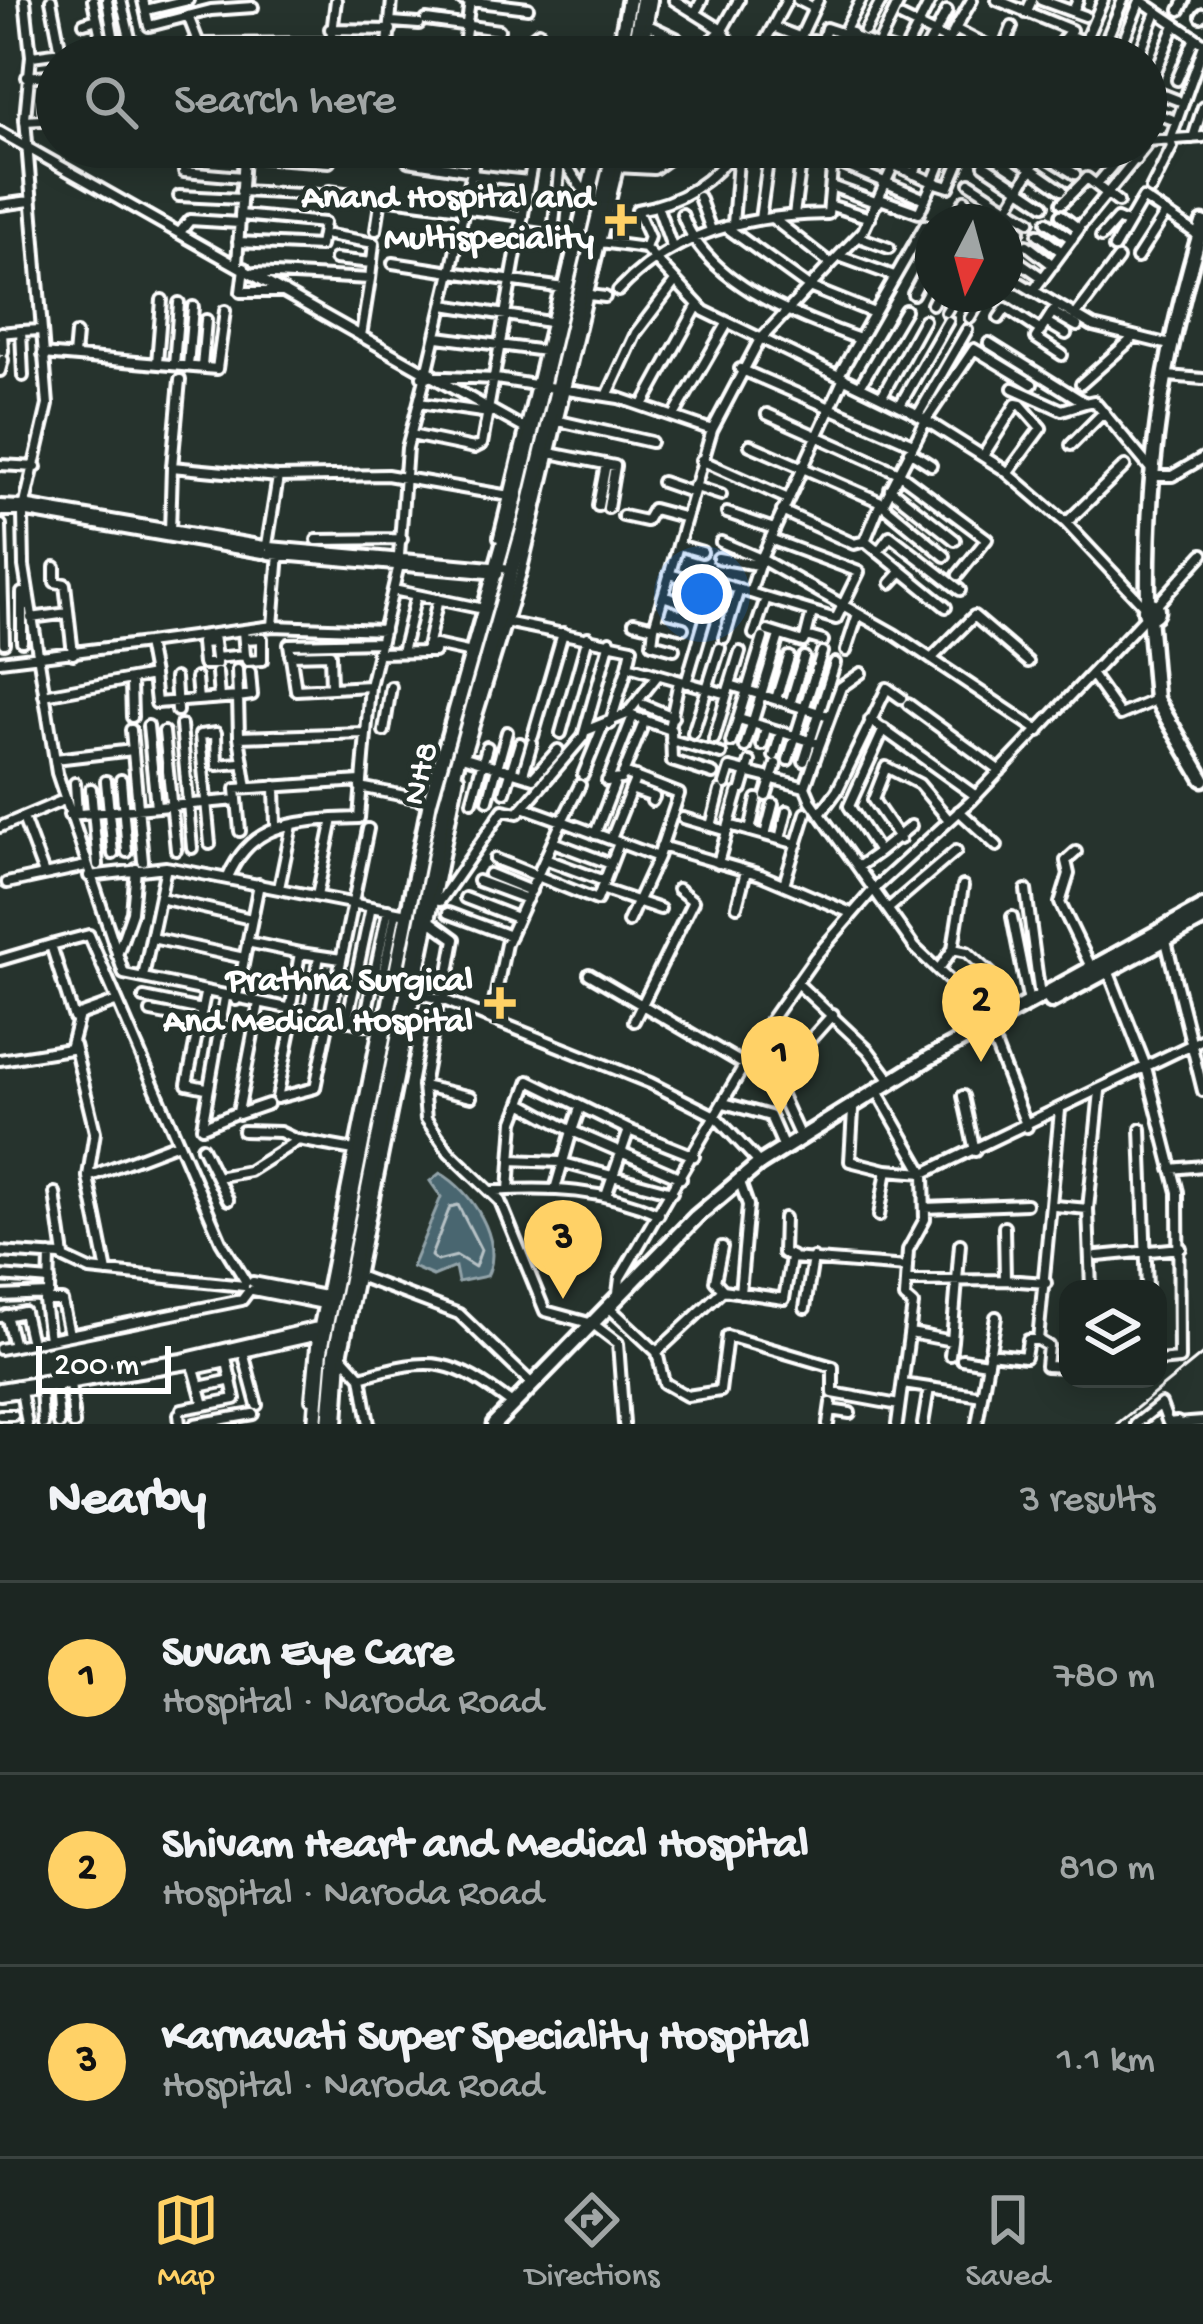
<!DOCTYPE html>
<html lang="en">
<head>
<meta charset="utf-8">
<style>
  body { margin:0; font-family:"Gochi Hand",sans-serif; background:#29322f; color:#f1f3f6 }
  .controls { position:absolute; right:36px; bottom:36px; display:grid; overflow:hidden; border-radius:24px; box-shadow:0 6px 30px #0003 }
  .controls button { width:108px; height:108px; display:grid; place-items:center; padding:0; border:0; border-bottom:3px solid #3a4340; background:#1c2622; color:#f1f3f6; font:60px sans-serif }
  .compass { position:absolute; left:915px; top:204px; width:108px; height:108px; border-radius:50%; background:#1c2622; box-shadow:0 6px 30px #0003; rotate:186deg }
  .scale { position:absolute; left:36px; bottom:30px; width:135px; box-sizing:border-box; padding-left:12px; border:6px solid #fff; border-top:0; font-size:33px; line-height:42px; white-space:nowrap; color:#fff; -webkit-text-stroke:9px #26332d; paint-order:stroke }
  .you { position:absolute; left:702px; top:594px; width:42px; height:42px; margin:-30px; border:9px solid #fff; border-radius:50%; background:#1a73e8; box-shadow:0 0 0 18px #1a73e833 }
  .badge { display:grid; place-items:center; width:78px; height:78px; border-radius:50%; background:#ffd166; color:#111; font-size:39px; font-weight:700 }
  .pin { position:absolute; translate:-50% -99px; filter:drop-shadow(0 3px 6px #0008) }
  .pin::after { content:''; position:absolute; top:63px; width:42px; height:36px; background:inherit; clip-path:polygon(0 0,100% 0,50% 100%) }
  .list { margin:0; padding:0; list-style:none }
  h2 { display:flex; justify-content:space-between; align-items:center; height:156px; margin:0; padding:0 48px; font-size:51px }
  h2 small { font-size:39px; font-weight:400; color:#a0a5a5 }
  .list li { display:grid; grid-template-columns:78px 1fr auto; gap:36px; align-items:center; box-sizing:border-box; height:192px; padding:0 48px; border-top:3px solid #3a4340 }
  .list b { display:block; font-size:45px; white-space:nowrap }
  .list p { margin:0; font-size:39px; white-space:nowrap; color:#a0a5a5 }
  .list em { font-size:39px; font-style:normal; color:#a0a5a5 }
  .icon { flex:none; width:66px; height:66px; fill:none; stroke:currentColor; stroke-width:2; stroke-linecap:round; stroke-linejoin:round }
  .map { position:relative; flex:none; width:1203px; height:1424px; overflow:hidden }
  .search { position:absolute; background:#1c2622; box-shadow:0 6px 30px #0003; left:36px; right:36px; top:36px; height:132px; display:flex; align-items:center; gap:30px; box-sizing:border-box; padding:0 42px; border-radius:66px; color:#a0a5a5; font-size:45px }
  .sheet { height:732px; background:#1c2622 }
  nav { display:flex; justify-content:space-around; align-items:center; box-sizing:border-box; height:168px; border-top:3px solid #3a4340; background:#1c2622; font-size:33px; color:#a0a5a5 }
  nav a { display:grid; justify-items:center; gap:6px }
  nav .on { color:#ffd166 }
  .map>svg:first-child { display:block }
</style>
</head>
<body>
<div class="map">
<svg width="1203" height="1424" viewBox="0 0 1203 1424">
  <rect width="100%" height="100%" fill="#26332d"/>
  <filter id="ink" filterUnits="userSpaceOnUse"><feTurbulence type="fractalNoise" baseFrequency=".00833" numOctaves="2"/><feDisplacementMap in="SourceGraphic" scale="24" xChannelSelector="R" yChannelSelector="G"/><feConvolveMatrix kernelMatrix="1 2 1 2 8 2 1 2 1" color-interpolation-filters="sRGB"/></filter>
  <g filter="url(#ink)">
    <!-- water -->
    <path fill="#4a6670" stroke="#92a3a9" stroke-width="3" d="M440,1173c31,17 65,68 47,103l-29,6 -3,-15 -22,9 -21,-9 29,-70 -11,-16z"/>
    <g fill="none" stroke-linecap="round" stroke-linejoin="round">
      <!-- shore -->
      <path stroke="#b7c2c6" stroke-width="3" d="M458,1205l23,45 -6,17 -18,-11 -20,5 -6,-5 19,-49z"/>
      <!-- minor casing -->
      <g stroke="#fff" stroke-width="16">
        <path id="minor" d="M25,0l6,56 -6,62 23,287 -23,99
          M93,0l9,42
          M107,0l7,41 16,-3 -9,-38
          M143,0l6,26 62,-16 42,-3
          M462,0l66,8
          M674,0l48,30 17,27
          M798,0l14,7
          M972,0l-17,29 55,28
          M997,0l74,30 -22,27
          M1041,0l44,16
          M1140,0l63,43
          M146,10l42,-10
          M1180,10l5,-10
          M696,11l6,-11
          M1073,11l5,-11
          M1026,13l6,-13
          M188,16l11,28 -7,-1 -4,14
          M1201,17l2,-3
          M902,18l47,23
          M426,20l73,10
          M640,21l36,17 17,19
          M392,22l27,2
          M84,23l13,-4
          M773,27l26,10
          M846,28l15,-28
          M330,29l61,1
          M865,31l17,-31
          M1073,37l13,6
          M813,41l34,10
          M89,43l25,-2
          M879,43l21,-43
          M199,44l130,-1
          M708,44l8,13
          M946,47l18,10
          M389,48l107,9
          M463,52l7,-51
          M904,53l27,-53
          M1001,54l11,-27
          M1100,55l23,-55
          M32,56l29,-4 -10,-52
          M87,57v-4
          M329,57l7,-57
          M387,57l5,-57
          M507,57l32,-25
          M642,57l10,-57
          M695,57l27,-27 17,-30
          M774,57l-11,-4v-8l24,-45
          M791,57l27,-57
          M818,57l8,-29 87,29
          M846,57l6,-24
          M922,57l25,-46
          M941,57l14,-28
          M1078,57l25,-57
          M1117,57l22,-54
          M1138,57l18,-45
          M1154,76l21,-51
          M27,77l30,-3
          M1177,80l18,-42
          M1146,88l31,12
          M44,101l1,19
          M1146,110l25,9
          M25,121l32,-2
          M0,132l423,239
          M1193,138l10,-31
          M1146,141l57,-4
          M554,147l27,40
          M947,147l-14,35 16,5 17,-40
          M1000,147l62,43
          M1074,147l17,11
          M179,151l65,5 -7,108
          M1041,153l34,21
          M646,155l1,-8
          M244,156l85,6
          M155,161l1,-14
          M325,161l1,-14
          M408,161l65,10
          M841,164l84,35 8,-17 -79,-35
          M984,165l60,40
          M616,167l38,2 31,-22
          M184,172l58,5
          M914,174l11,-27
          M472,175l57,6
          M970,183l38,25
          M1096,185l28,-33 12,8
          M831,186l47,17
          M1151,189l21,-42 -2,-7 33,-92
          M241,191l79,4
          M329,191l194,25
          M179,196l62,3
          M699,197l12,33
          M880,199l39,14 6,-14
          M1062,203l25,-25 31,24
          M0,205l30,-4
          M829,205l41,13
          M659,211l13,36
          M682,214c25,71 113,101 177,125
          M794,215l9,-68
          M760,219l10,-72
          M1030,221l-22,-13 36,-61
          M952,222l13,-22
          M977,222l8,-14
          M1047,222l25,17
          M1083,223l62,-76
          M733,224l6,-76
          M726,227l83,60 65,26
          M376,230l5,-33
          M181,231l9,-11 49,3
          M520,231l15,-84
          M1038,234l24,18
          M553,235l7,-74
          M859,237l30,11
          M1101,237l16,-18 7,3
          M238,242l82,4 4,-23 -84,-8
          M1027,245l26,20
          M645,248l4,-11 -12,-27c42,-7 76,-27 99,-63
          M1114,248l29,-50 55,37
          M839,256l55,20
          M1005,257l15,-27
          M1137,258l29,-45
          M335,259l37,4
          M1017,260l26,18
          M393,263l58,9 26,-125
          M831,264l32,-33 39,-84
          M244,268l-3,24h43
          M255,273l115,6 4,-36 -45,-8
          M1005,274l88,52 77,19
          M618,291c56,-60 131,-76 210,-77l6,-67
          M1033,291l46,-62 -18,-14
          M913,294l20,-38
          M589,295l16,2
          M932,304l5,-10
          M444,305l111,18
          M1057,305l-21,33 26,17
          M946,312l11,-18
          M1052,312l25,14
          M1075,316l43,-57
          M970,318l14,-24
          M999,318l7,-10 35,23
          M1046,322l20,12
          M2,332l1,19
          M0,333l21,-2
          M361,336l9,-57
          M438,337l107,14
          M989,343l96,60 9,-2 55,66
          M43,354l174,15 8,-58
          M74,356l2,-22
          M157,363l5,-63
          M174,365l5,-62
          M188,366l5,-59
          M202,367l4,-47
          M428,369l23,-97 113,16
          M740,369l173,75
          M0,371l3,-11
          M431,372l-6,-3 -3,7 74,3 123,19 93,32 47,-89 72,-77 -59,-46
          M839,375l86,-150 8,5
          M23,376l-2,-45 20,-1
          M431,376l98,55
          M1168,376l35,3
          M1081,384l53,-47
          M860,386l45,-76
          M1013,388l49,22 23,-7
          M607,396l29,-63 38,-50
          M882,396l42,-76
          M419,403l70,10
          M643,405l55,-100
          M900,405l48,-84
          M675,414l52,-90
          M767,414l130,58 90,67 -29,36
          M918,415l49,-85
          M559,421l92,21
          M411,435l63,13 8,-4 38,-213 125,17 59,63 207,100 92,58 63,54 79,84
          M750,445l131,57 -16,39 81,66
          M1071,445l33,-33
          M909,451l22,14
          M550,453l65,13 -7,42
          M983,456l33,-52 5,1 20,23 -33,45
          M701,460l87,39
          M0,465l36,2
          M172,467l8,-87
          M1150,476h22l31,-18
          M662,482l29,10
          M693,486l28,9
          M890,489l65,51
          M27,504l2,7 -6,2 -3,-7z
          M0,505l21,1
          M29,506l235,40
          M598,506l8,-42
          M0,511h20
          M782,511l72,33 11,-3
          M28,512l235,41
          M23,513l1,53 33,207 67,201 260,54
          M727,513l47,16
          M623,516l23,5 7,-12 30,8
          M1066,523l59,-57
          M1,525l3,118
          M170,532l2,-65 106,10
          M499,537l59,-242
          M317,540l85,-1
          M721,542l40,17 83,-181
          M267,545l11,-68 109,-2 128,22
          M678,545l24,7
          M270,547l243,22
          M878,552l12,-16 70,54
          M279,553l-6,73 111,4
          M269,554l229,20
          M945,556l-62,-51 43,-85 48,-71 58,35
          M718,558l40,7
          M55,567v15l10,2 8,70
          M669,574l27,7
          M891,583l11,-12
          M393,590l86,18
          M22,593v48
          M750,593l11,-34 133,75 145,97
          M663,596l26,9
          M766,598l70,21 23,-47 -89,-33
          M1155,607l48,-53
          M812,612l-6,24 17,5
          M31,618l37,-5
          M656,621l27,7
          M505,622l127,26 -4,18 99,28 13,-42
          M634,622l20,5
          M768,631l35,11 3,-6
          M213,635l3,23 29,-3 -2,-24
          M724,638l15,-49
          M244,639l18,-1v22l-15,1 -2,-6
          M214,642l-13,1 2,21h13v-6
          M403,648l13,-53
          M674,649l-22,-6 2,-16 58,-197
          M846,651l12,-37
          M426,652h8l1,-7 32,7
          M377,653l49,-1 12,-53
          M290,655l40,-1 1,33
          M931,659l43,-43 54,46
          M0,661l147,-18
          M237,670l1,27 14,-2 -2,-23
          M217,673l2,25
          M1091,674l29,41 35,-15
          M153,675l3,28 82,-6 1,40
          M175,678l2,33
          M196,678l2,22
          M131,683l1,34
          M686,683l30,-101 50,16 -12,36
          M730,685l99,31
          M370,686l-74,4 -7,-46 91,-2
          M44,695l109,-20 -6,-32 126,-17
          M776,699l13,-42
          M790,704l14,-47
          M908,704l92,67
          M644,705l29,12
          M627,714l31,-39
          M739,719l81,25 -15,43 6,14 104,147 78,74
          M870,720l106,76
          M610,724l18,-58
          M181,725l11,123
          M148,726l8,81
          M669,728l10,-47
          M131,730l12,131
          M384,731l7,-44
          M585,731l42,-17 44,16 1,31 41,13
          M164,732l12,118
          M561,733l27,-96
          M693,733l27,-85
          M533,736l30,-103
          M714,739l13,-45
          M671,740l50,14
          M731,742l32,-104
          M820,744l21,-57 20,-14
          M762,745l4,-17
          M745,747l33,-108
          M466,751l55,-178 102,-426
          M774,756l7,-24
          M465,757l68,21 25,-28
          M55,759l78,-9
          M788,760l34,-108
          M804,761l31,-98
          M624,773l55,21 -21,63
          M523,774l9,-31
          M583,775l19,-47
          M121,780l6,72
          M608,780l25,-64
          M106,781l7,73
          M607,781l14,-2 24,-59
          M75,783l2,31
          M725,784l5,-16 75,19
          M275,786l1,39
          M360,787l70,14
          M247,788l-8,-51 125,-4
          M91,789l7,76
          M631,789l23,8 -2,4
          M742,789l8,-27
          M505,792l15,-49
          M766,796l10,-32
          M488,800l19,-68
          M472,801l15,-54
          M524,806l59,-69 27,-96
          M959,811l38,35
          M820,814l17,-23 50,-103 14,10
          M69,815l168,-15
          M23,818l21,56
          M683,818l44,13
          M729,825l68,19
          M711,826l9,-35
          M0,827l64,-27
          M240,831l-4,-42 125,-8
          M750,831l7,-32
          M595,834l21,-54
          M765,835l8,-31
          M611,839l25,-62
          M780,839l7,-28
          M900,839l-27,-39 13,-33 33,17 30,36
          M553,842l58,22
          M210,844l-10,-109 16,-2 1,32 22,-2
          M661,846l100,29 90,38
          M879,852l32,-26
          M1076,852l-10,9 3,13 -9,29 31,64
          M495,859l102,41 22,-57
          M545,859l59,22
          M718,863l20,-70
          M858,867l21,-15 -30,-46 35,-77
          M489,874l42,17
          M89,876l77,-9 241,47
          M228,877c21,-48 55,-54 105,-58
          M478,881l49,18
          M7,883l79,-17
          M784,884l22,-71
          M279,888l13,-63
          M601,889l59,20
          M1026,890l14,107
          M317,896l16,-77 26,-1 11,-132 28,-117 9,-121 18,-69
          M160,898l91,21
          M465,898l52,20
          M433,900l7,1 63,-91 15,3 5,-6 39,14 18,-36
          M737,906l9,-35
          M888,909l68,-58
          M448,913l62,23
          M1012,917l17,86
          M429,920l26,19 -11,61
          M152,938l92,20
          M1166,941l37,150
          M247,942l53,11 -10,58
          M51,945l38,-10 132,306 25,41
          M953,949l14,3 24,22
          M300,953l41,6
          M117,955l15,-43 4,-43
          M0,960l51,-15 23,73
          M938,970l15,-21 10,-63
          M1108,970l38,97 32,125 1,167 -21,2
          M589,974l156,91
          M143,977l23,-110
          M372,982l72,18 206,83 65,33 46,49
          M797,983l71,67 23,31
          M381,984l15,-72
          M205,994l-18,90 19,4
          M144,998l58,12
          M225,998l-23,129 36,-15 21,-109
          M439,999l-16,87 3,33 23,33 51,49 45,110 48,13 25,19 6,81
          M236,1000l23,-116
          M295,1010l-18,88 38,-10 53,-259
          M309,1011l10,-55
          M151,1012l48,9
          M491,1017l15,-73 56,-123 96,36 -30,65
          M347,1021l24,-114
          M634,1021l59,-120 -15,-12
          M364,1024l24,-114
          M991,1034l36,93
          M74,1045l21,87 -7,44
          M0,1060l70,-11 9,-34 36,-13
          M423,1086l48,11
          M877,1091l47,82 1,46 -17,31 -3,48 8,7 -16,119
          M963,1096l12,55
          M521,1103l8,-22 100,49
          M724,1103l46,13 14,32
          M1060,1110l-22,230 10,6 -2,20 22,1
          M853,1111l-3,50 36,9
          M239,1114l29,-10
          M1141,1129l6,160
          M243,1131l37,1 17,8
          M800,1137l-26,-57 59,-66
          M202,1147l26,53
          M511,1160l49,2 112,30
          M1171,1169l32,-3
          M217,1177l32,-6 49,-31 56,10
          M556,1186l16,-55 109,47
          M509,1190l5,-69 7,-18 51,28 8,-23
          M492,1191c59,-4 111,-2 167,23
          M55,1193l9,63
          M606,1196l23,-66 65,26
          M1055,1206l33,3 12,-118
          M925,1208l101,-4
          M1088,1209l3,80
          M879,1216l8,-46 37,3 279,-134
          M784,1218l-1,35 9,3
          M1004,1227l1,53 41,3
          M722,1247l-7,34 8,9
          M0,1252l60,4 30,14 154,16
          M1098,1256l83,-8
          M107,1272l-19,-95 90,-34
          M0,1276l50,4
          M358,1276l101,38 73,70
          M906,1281l99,-1
          M253,1282l72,14
          M253,1290l71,14
          M618,1293l2,-15 150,-257 45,-64 59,-68 98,-89 175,-185
          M740,1293l8,-88 -7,-20
          M0,1296l49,-2 1,-39
          M805,1308l8,-50
          M613,1311l44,41 7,31 23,13 33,-5 7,-55 106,31v26l66,12
          M6,1315l8,31
          M0,1317l24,-5 7,31
          M910,1333l42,8 -2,14
          M49,1339l-5,-38h18l7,33
          M952,1341l8,-97
          M0,1349l242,-49 6,-8
          M243,1352l14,53
          M657,1352l66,-62 61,9 7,-41 116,9
          M989,1353l36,4 3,-17h10
          M343,1357l18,20 8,47
          M962,1359l25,4
          M193,1364l11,41 31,-6 -9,-42
          M194,1369l28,-6
          M361,1377c72,-22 92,-18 151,27
          M70,1382l4,42
          M903,1384l79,12
          M56,1385l3,39
          M199,1387l33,-7
          M0,1388l182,-29 136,-32
          M41,1388l2,36
          M21,1391l6,33
          M0,1395l194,-32 124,-28
          M311,1399l6,-63 62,-309
          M182,1409l22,-4
          M830,1410l20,3
          M179,1414l1,10
          M0,1415h13
          M195,1424l58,-10
          M338,1424l4,-68 117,-579
          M828,1424l3,-21
          M923,1424l6,-36
          M977,1424l19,-107
          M1136,1424l25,-20 7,19 9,-1
          M1177,1424l26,-2"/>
      </g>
      <!-- major casing -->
      <g stroke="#fff" stroke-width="21">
        <path id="major" d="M618,57l11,-57
          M632,57l11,-57
          M1145 610a6 6 0 1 1 12 0a6 6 0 1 1-12 0Z
          M1148,605c-2,-143 14,-245 55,-382
          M1149,616l7,83 47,80
          M1051,1001l152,-82
          M315,1424l6,-74 109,-549 82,-288 87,-366
          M329,1424l6,-70 109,-545 82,-290 89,-372
          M494,1424l202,-207 63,-53 170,-106 274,-151"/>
      </g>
      <!-- minor -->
      <use href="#minor" stroke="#26332d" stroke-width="8"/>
      <!-- major -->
      <use href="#major" stroke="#26332d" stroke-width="12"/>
      <!-- rail -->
      <path stroke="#fff" stroke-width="3" d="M1117,1424l86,-70"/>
    </g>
  </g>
  <!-- markers -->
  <g fill="#ffd166" stroke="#26332d" stroke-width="4.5">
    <path d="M615 202h12v12h12v12h-12v12h-12v-12h-12v-12h12z"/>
    <path d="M494 985h12v12h12v12h-12v12h-12v-12h-12v-12h12z"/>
  </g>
  <g text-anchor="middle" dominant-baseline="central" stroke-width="9" stroke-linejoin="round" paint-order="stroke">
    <!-- poi labels -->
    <g font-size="36" font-weight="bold" fill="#fff" stroke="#26332d" text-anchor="end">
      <text x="594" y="199">Anand Hospital and<tspan x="594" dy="41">Multispeciality</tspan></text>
      <text x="473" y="982">Prathna Surgical<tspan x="473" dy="41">And Medical Hospital</tspan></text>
    </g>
    <!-- street labels -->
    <g font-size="36" fill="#fff" stroke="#26332d">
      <text transform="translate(423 774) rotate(-76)">NH8</text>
    </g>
  </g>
</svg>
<div class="controls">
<button><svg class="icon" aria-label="layers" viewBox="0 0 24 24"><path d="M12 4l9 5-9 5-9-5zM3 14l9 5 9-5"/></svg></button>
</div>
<svg class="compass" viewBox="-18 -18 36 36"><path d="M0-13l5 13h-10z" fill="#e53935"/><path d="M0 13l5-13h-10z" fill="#a0a5a5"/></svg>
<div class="scale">200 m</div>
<div class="you"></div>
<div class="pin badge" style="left:780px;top:1115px">1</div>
<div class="pin badge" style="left:981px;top:1062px">2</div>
<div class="pin badge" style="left:563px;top:1299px">3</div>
<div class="search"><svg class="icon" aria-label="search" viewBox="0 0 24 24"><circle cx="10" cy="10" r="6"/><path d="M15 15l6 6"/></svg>Search here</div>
</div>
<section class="sheet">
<h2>Nearby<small>3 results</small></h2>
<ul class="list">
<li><span class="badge">1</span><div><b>Suvan Eye Care</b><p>Hospital · Naroda Road</p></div><em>780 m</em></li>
<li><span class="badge">2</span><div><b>Shivam Heart and Medical Hospital</b><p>Hospital · Naroda Road</p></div><em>810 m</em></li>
<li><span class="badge">3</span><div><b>Karnavati Super Speciality Hospital</b><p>Hospital · Naroda Road</p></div><em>1.1 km</em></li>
</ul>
</section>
<nav>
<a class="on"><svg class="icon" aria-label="map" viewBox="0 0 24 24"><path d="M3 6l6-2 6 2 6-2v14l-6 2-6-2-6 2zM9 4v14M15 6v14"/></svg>Map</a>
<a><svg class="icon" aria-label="directions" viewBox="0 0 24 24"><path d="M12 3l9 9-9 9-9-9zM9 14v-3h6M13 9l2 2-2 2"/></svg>Directions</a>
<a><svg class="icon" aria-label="saved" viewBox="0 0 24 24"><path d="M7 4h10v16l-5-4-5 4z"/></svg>Saved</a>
</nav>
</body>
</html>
